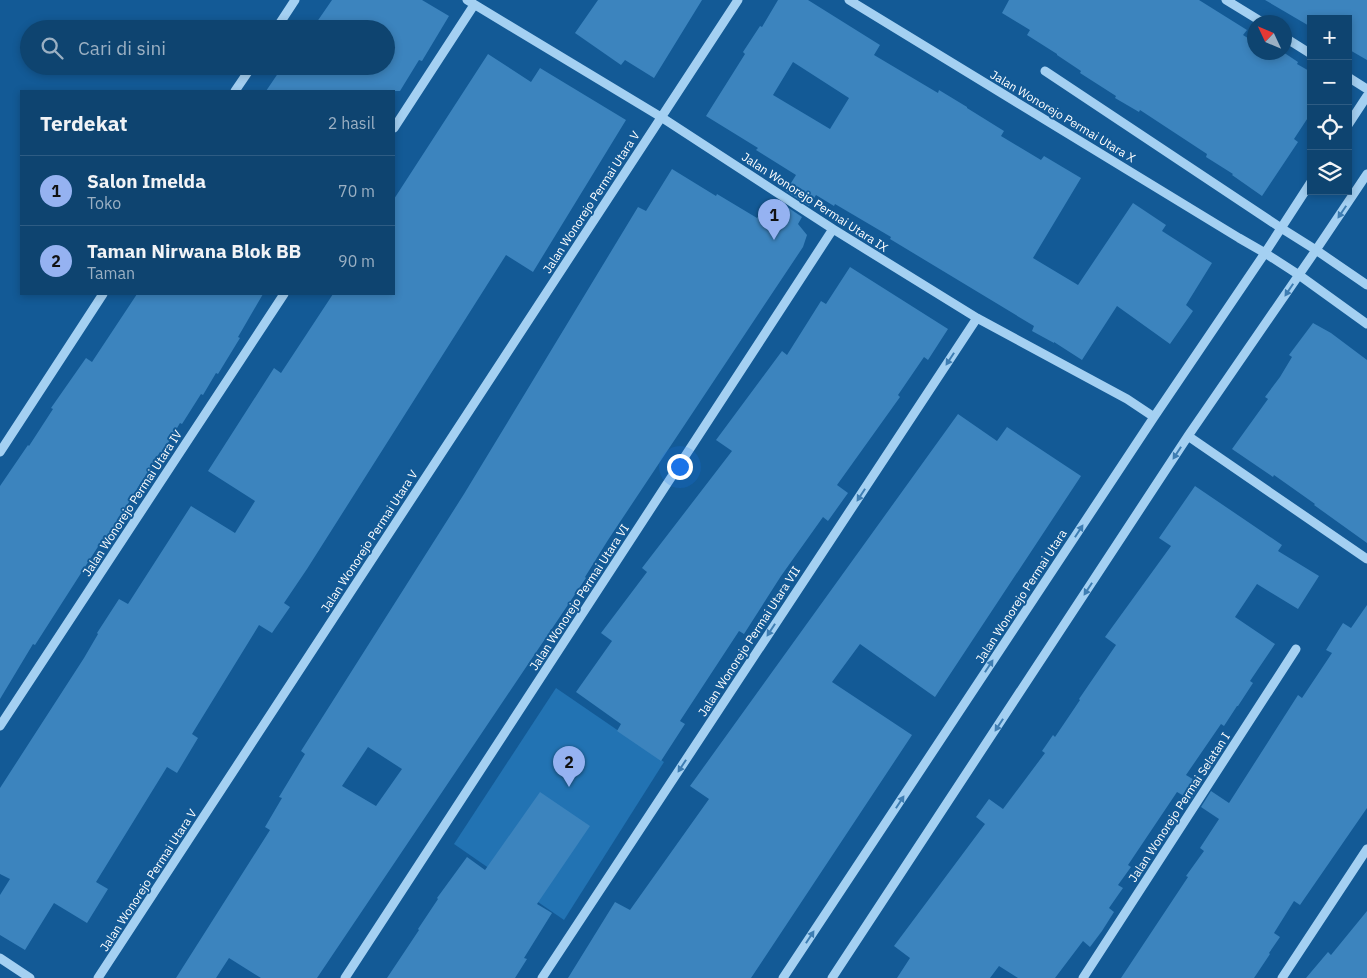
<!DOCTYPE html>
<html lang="id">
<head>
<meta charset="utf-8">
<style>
  body { margin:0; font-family:"IBM Plex Sans",sans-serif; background:#1c4e78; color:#f1f3f6 }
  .controls { position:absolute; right:15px; top:15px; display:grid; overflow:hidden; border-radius:0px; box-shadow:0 2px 8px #0003 }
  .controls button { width:45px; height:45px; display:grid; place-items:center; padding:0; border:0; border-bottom:1px solid #2e5c83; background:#0e4470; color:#f1f3f6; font:25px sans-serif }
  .compass { position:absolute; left:1247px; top:15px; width:45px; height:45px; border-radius:50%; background:#0e4470; box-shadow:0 2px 8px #0003; rotate:314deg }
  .you { position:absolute; left:679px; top:466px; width:18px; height:18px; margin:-12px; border:4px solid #fff; border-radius:50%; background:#1a73e8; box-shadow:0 0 0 8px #1a73e833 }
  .badge { display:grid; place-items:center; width:32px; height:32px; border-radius:50%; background:#95b2f1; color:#111; font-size:16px; font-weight:700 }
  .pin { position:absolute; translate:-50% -41px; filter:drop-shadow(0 1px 2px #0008) }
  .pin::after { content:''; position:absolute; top:26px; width:18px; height:15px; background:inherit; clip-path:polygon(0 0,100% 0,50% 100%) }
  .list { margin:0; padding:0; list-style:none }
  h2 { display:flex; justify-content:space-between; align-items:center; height:65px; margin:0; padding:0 20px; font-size:21px }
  h2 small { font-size:16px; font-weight:400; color:#9bb0c3 }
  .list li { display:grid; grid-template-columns:32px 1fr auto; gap:15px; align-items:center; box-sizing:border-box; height:70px; padding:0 20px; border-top:1px solid #2e5c83 }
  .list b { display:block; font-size:19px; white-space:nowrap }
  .list p { margin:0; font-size:16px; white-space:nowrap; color:#9bb0c3 }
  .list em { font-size:16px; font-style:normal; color:#9bb0c3 }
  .icon { flex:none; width:28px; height:28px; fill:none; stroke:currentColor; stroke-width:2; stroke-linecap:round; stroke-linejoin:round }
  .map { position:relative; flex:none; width:1367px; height:978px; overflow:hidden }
  .search { position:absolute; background:#0e4470; box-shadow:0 2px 8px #0003; left:20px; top:20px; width:375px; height:55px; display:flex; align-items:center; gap:12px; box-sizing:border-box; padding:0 18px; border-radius:28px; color:#9bb0c3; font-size:19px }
  .panel { position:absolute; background:#0e4470; box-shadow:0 2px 8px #0003; left:20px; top:90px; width:375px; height:205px; border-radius:0px }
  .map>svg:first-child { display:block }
</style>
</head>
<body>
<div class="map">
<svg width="1367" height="978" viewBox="0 0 1367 978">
  <rect width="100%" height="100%" fill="#135a96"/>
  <!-- green -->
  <path fill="#2273b3" d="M556,688l108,74 -100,158 -110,-76z"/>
  <!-- building -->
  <path fill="#3c84be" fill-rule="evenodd" d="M332,0h90l27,16 -27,45 -3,-1 -19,31h-134l17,-25h103v-37h-74z
    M598,0h104l-48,78 -29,-18 -4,5 -46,-32z
    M778,0h30l72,45 -6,10 64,38 1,-3 28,17v1l37,23 -3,5 40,24 3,-4 37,22 -48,80 45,27 55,-82 33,22 -4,6 50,32 -26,42 7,6 -23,33 -53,-38 -35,54 -28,-18v1l-22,-12 2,-5 -144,-87 1,-2 -56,-33 -1,2 -18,-11 -7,11 -23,-15 10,-16 -40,-25 2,-2 -52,-32 39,-62 -2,-2 17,-26 2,1zM793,62l56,36 -19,31 -57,-34z
    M1009,0h190l48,30 -4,5 11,7v10h29l15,10 -1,2 14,8v41l-17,26 4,3 -36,54 -30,-21 1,-1 -27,-17 1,-3 -67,-44 -1,2 -24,-14 1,-2 -36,-23 1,-2 -24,-16v-1l-30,-19 3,-5 -28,-17z
    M1265,0h102v60l-19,-11v-30h-37v8z
    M488,54l43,28 9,-14 86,52 -93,152 -27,-17 -199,314 -23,34 6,4 -18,26 -13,-8 -67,109 6,4 -21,35 -10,-6 -71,115 12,7 -21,34 -33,-20 -29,47 -25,-15v-40l10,-16 -10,-5v-86l84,-130 14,-24 -1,-1 22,-34 9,5 63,-98 44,27 20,-32 -47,-30 66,-103 7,5 52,-79h61v-95z
    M672,169l44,27 1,-2 40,24 10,-15 9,6 4,-7 22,15 -4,7 9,11 -4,12 -195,293 -23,37 1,1 -269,400h-56l-32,-20 -13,20h-40l94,-148 -5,-3 17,-29 -3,-1 26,-43 -4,-3 163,-257 174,-287 8,4zM368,747l34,22 -26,37 -34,-20z
    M850,267l98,62 -20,31 -4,-3 -26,38 2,2 -63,88 11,8 -20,28 -5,-4 -42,59 -37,58 -5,-3 -59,90 5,3 -24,37 -44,-30 4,-7 -45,-32 36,-51 -11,-8 46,-61 -5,-4 90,-117 -16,-11 66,-89 5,4 34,-54 5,3z
    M137,294h126l-25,43 2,1 -22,36 -2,-1 -13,22 -2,-1 -19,30 -2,-1 -18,30 -2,-1 -57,92 -2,-2 -66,103 -2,-1 -33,55v-213l28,-41 1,1 24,-37 -2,-1 35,-50 6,4z
    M1313,323l18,10 36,27v183l-53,-38 1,-1 -41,-29 -1,2 -41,-28 36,-50 -3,-2 15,-20 12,-20 -3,-2z
    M958,414l39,27 10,-14 74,49 -146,221 -75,-53 -28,38 80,53 -161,243h-183l47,-76 15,8 79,-111 -19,-13z
    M1195,486l87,59 -4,6 41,25 -21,33 -41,-25 -22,33 40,27 -25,37 3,2 -15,23h-1l-13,20 -3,-2 -35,51 15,9 -10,16 -14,-8 -49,73 3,2 -13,18 5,3 -14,20 5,4 -12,19 -12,16 -7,-6 -28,37h-37l-19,-12 -9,12h-93l13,-20 -16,-12 91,-122 -9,-7 13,-18 14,10 42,-56 -3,-2 11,-16 2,2 25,-37 -1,-1 37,-54 -11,-8 66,-91 -12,-8z
    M1367,605v203l-67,97 -6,-4 -20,32 6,4 -11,16 1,1 -16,24h-133l67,-101 -2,-1 18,-25 -4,-3 19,-29 -18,-12 10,-16 18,12 69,-108 4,3 30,-45 -6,-3 17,-27 8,5z
    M540,792l50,34 -53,78 15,9 -28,45 3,1 -12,19h-128l32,-48 -1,-1 20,-30 -1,-1 30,-41 18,13z
    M1367,911v67h-61l22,-26 3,3z"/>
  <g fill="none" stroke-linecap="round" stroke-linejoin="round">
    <!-- minor -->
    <path stroke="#a4d0f2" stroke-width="9" d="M467,0l194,117 172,112 144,89 150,81 27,18
      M849,0l390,238 26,15 34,22 68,49
      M1226,0l36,22
      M276,29l19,-29
      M1284,37l27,17
      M1045,71l236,157 35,22 51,35
      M1348,77l19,12
      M235,91l17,-25
      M1348,125l19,-29
      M394,128l80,-123
      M1188,436l179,123
      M0,452l103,-158
      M0,726l284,-432
      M0,958l30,20
      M98,978l640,-978
      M345,978l488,-749
      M542,978l435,-660
      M783,978l371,-561 111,-164 46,-71
      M832,978l356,-542 128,-186 51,-76
      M1083,978l213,-329
      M1282,978l85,-129"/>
  </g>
  <!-- one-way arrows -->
  <defs><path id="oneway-solid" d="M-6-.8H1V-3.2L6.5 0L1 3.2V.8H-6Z" transform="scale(1.25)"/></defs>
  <g fill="#3e7db2">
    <use href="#oneway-solid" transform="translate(1342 212) rotate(124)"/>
    <use href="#oneway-solid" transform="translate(1289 290) rotate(124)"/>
    <use href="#oneway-solid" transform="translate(950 359) rotate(123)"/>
    <use href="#oneway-solid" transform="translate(1177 453) rotate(123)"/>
    <use href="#oneway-solid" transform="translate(861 495) rotate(123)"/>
    <use href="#oneway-solid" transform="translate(1079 531) rotate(-57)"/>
    <use href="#oneway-solid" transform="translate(1088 589) rotate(123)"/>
    <use href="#oneway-solid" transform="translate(771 630) rotate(123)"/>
    <use href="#oneway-solid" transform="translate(989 666) rotate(-57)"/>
    <use href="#oneway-solid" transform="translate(999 725) rotate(123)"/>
    <use href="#oneway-solid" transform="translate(682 766) rotate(123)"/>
    <use href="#oneway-solid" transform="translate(900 802) rotate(-57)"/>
    <use href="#oneway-solid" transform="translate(810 937) rotate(-57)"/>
  </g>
  <g text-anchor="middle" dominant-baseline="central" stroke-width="4" stroke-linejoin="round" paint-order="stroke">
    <!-- street labels -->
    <g font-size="12" fill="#fff" stroke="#135a96">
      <text transform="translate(1063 116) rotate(31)">Jalan Wonorejo Permai Utara X</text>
      <text transform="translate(591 202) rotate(-57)">Jalan Wonorejo Permai Utara V</text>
      <text transform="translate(815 202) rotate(33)">Jalan Wonorejo Permai Utara IX</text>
      <text transform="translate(132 503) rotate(-57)">Jalan Wonorejo Permai Utara IV</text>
      <text transform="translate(369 541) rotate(-57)">Jalan Wonorejo Permai Utara V</text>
      <text transform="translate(1021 596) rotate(-57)">Jalan Wonorejo Permai Utara</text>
      <text transform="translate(579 597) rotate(-57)">Jalan Wonorejo Permai Utara VI</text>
      <text transform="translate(749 641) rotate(-57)">Jalan Wonorejo Permai Utara VII</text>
      <text transform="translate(1179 807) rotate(-57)">Jalan Wonorejo Permai Selatan I</text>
      <text transform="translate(148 880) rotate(-57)">Jalan Wonorejo Permai Utara V</text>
    </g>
  </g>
</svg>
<div class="controls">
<button>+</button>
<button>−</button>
<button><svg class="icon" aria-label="locate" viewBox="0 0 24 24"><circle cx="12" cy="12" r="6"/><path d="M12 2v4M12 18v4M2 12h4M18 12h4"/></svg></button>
<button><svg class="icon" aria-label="layers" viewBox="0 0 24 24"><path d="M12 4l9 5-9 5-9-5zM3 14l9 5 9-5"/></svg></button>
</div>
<svg class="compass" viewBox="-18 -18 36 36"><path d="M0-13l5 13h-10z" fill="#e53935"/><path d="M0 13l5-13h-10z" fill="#9bb0c3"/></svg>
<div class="you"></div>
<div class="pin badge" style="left:774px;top:240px">1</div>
<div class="pin badge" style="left:569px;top:787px">2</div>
<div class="search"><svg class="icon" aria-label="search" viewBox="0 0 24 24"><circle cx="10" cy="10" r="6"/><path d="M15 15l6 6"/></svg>Cari di sini</div>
<section class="panel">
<h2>Terdekat<small>2 hasil</small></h2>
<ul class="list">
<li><span class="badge">1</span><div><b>Salon Imelda</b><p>Toko</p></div><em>70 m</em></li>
<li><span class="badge">2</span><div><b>Taman Nirwana Blok BB</b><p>Taman</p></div><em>90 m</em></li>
</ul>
</section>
</div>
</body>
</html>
